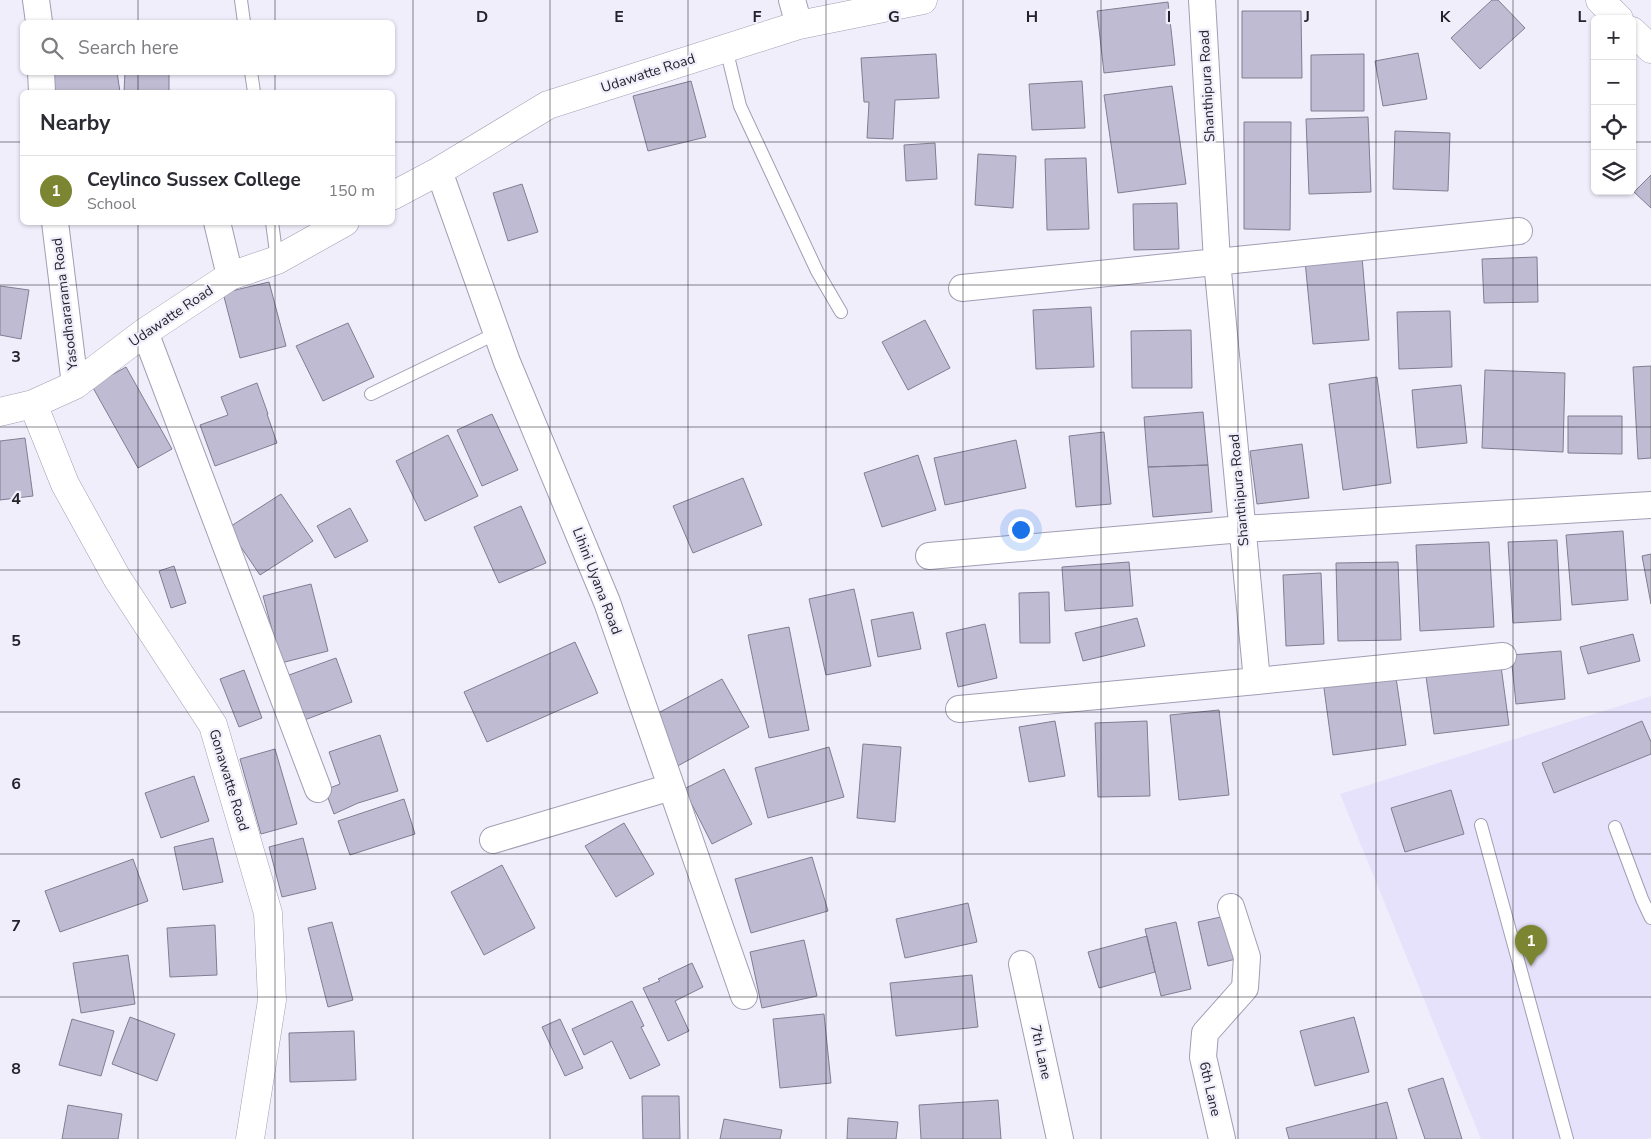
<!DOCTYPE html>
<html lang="en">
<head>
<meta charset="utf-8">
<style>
  body { margin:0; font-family:"Nunito Sans",sans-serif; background:#f2f2f3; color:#2b2b33 }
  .controls { position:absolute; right:15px; top:15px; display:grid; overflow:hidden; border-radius:8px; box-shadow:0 1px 4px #0004 }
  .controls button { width:45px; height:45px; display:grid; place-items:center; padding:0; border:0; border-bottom:1px solid #e1e1e2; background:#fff; color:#2b2b33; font:25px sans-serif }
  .you { position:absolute; left:1020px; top:529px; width:18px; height:18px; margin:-12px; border:4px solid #fff; border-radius:50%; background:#1a73e8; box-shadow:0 0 0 8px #1a73e833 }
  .badge { display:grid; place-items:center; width:32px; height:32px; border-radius:50%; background:#7c8632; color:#fff; font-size:16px; font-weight:700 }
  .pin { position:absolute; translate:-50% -41px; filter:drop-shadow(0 1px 2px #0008) }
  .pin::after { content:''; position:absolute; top:26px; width:18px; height:15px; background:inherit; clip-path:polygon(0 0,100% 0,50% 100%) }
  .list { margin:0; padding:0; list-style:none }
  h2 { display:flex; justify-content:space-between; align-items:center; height:65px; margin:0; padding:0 20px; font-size:21px }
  h2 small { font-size:16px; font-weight:400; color:#7c7c81 }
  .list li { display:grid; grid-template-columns:32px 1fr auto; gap:15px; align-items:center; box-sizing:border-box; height:70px; padding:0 20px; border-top:1px solid #e1e1e2 }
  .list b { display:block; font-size:19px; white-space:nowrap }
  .list p { margin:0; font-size:16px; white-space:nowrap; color:#7c7c81 }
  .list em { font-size:16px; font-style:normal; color:#7c7c81 }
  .icon { flex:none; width:28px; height:28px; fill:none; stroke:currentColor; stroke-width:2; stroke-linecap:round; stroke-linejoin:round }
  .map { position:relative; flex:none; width:1651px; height:1139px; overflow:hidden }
  .search { position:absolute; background:#fff; box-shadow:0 1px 4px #0004; left:20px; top:20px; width:375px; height:55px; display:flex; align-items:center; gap:12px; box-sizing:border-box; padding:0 18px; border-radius:8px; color:#7c7c81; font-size:19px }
  .panel { position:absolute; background:#fff; box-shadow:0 1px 4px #0004; left:20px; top:90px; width:375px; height:135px; border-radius:8px }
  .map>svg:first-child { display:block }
</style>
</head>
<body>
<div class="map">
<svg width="1651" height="1139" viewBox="0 0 1651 1139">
  <rect width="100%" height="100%" fill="#f1eefc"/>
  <!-- built -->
  <path fill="#e7e2fb" d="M1651,696v442l-4,1h-166l-141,-345z"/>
  <!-- building -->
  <path fill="#bfbbd2" stroke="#817d92" d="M1492,0h6l27,28 -45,41 -29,-31z
    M1168,2l7,63 -71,8 -7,-62z
    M1242,11h59l1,67h-60z
    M1418,53l9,46 -44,7 -8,-45z
    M936,54l3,44 -44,2 -2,39 -26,-1 2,-36h-5l-3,-44z
    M1364,54v57h-53v-56z
    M47,72h70l3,20h-70z
    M125,72h44v20h-45z
    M691,81l15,56 -58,14 -15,-55z
    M1082,81l3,47 -53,2 -3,-46z
    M1172,86l14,98 -68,9 -14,-98z
    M1368,117l3,75 -62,2 -3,-75z
    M1244,122h47l-1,108 -46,-1z
    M1395,131l55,2 -2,58 -55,-2z
    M935,143l2,36 -31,2 -2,-36z
    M978,154l38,2 -3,52 -38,-3z
    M1086,158l3,71 -42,1 -2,-71z
    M1651,175v33l-17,-16z
    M522,184l16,48 -30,9 -15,-48z
    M1177,203l2,46 -45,1 -1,-46z
    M1362,257l7,83 -56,4 -8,-83z
    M1537,257l1,45 -54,1 -2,-44z
    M269,282l17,64 -46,12 -17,-65z
    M0,286l29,4 -8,49 -21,-4z
    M1091,307l3,60 -58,2 -3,-59z
    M1450,311l2,56 -53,2 -2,-57z
    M925,320l25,48 -42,22 -26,-48z
    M348,323l26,54 -51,24 -27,-55z
    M1191,330l1,58h-60l-1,-57z
    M1651,366v92l-13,1 -5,-92z
    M126,367l46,82 -34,19 -46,-82z
    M1485,370l80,3 -2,79 -81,-4z
    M1377,377l14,106 -48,7 -14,-106z
    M257,383l11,31h-1l10,29 -62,23 -15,-41 28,-10 -7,-18z
    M1461,385l6,58 -50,5 -5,-58z
    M1203,412l5,53 -60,2 -4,-50z
    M492,414l26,56 -36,16 -25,-56z
    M1568,416h54v38l-54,-1z
    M1104,432l7,72 -35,3 -7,-71z
    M448,435l30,61 -53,25 -29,-60z
    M25,438l8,58 -33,4v-59z
    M1016,440l10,48 -81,17 -11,-47z
    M1302,444l7,54 -52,6 -7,-53z
    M918,455l18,55 -54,17 -18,-54z
    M1208,465l4,47 -59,5 -5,-50z
    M743,478l19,47 -69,28 -20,-47z
    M281,494l32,47 -53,34 -32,-47z
    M521,506l25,57 -47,20 -25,-56z
    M350,508l18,33 -33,17 -18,-32z
    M1623,531l5,69 -56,5 -6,-70z
    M1557,540l4,80 -48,3 -5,-81z
    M1489,542l5,85 -74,4 -4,-86z
    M1651,554v50l-9,-48z
    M1129,562l4,44 -68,5 -3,-44z
    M1398,562l3,78 -63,1 -2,-78z
    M174,566l12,37 -15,5 -12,-37z
    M1321,573l3,71 -38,2 -3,-71z
    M311,584l17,67 -47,12 -18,-67z
    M854,589l17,77 -45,9 -17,-76z
    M1049,592l1,51h-30l-1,-50z
    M913,612l8,37 -43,8 -7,-37z
    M1137,618l8,28 -62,15 -8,-28z
    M985,624l12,54 -39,9 -12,-54z
    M789,627l20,103 -40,8 -21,-103z
    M1633,634l7,27 -52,13 -8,-27z
    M575,642l23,51 -111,49 -23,-50z
    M1561,651l4,48 -49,5 -5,-49z
    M336,658l16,44 -58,22 -16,-45z
    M1500,659l9,66 -75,9 -9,-65z
    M244,670l18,48 -23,9 -19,-48z
    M1395,671l11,74 -73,10 -10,-74z
    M722,679l27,48 -75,41 -27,-49z
    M1219,710l10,85 -50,5 -9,-85z
    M1055,721l10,55 -36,6 -10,-55z
    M1147,721l3,75 -52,1 -3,-74z
    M1642,721l9,21v12l-97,39 -12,-30z
    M380,735l18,56 -40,12 -24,11 -9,-24 15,-6 -11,-32z
    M863,744l38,3 -6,75 -38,-4z
    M829,747l15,50 -76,21 -13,-50z
    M275,749l22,75 -36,10 -21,-75z
    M724,769l28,55 -40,20 -28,-55z
    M194,776l15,45 -48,17 -16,-45z
    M1451,790l13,44 -59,18 -14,-44z
    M404,799l11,35 -65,21 -12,-34z
    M624,823l30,51 -38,23 -31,-51z
    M213,838l10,44 -40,8 -9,-43z
    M303,838l13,51 -34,8 -13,-50z
    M812,857l16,54 -77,22 -16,-54z
    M133,859l15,42 -88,31 -15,-41z
    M502,865l33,63 -51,27 -33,-63z
    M968,903l9,39 -72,16 -9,-39z
    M1230,915l10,43 -32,8 -10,-44z
    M332,922l21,78 -25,7 -20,-79z
    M1176,922l15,67 -30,7 -16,-67z
    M215,925l2,50 -47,2 -3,-49z
    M1147,936l8,36 -56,16 -11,-36z
    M804,940l13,56 -55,12 -12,-56z
    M128,955l7,49 -54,9 -8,-50z
    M692,963l11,24 -28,14 14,30 -21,10 -25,-53 17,-7 -2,-2z
    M972,975l6,52 -82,9 -6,-53z
    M632,1001l12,25 -3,1 19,38 -30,14 -18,-38 -28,14 -12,-26z
    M824,1014l7,69 -51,5 -7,-69z
    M130,1017l45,17 -18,47 -45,-17z
    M1354,1017l15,55 -54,14 -15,-55z
    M72,1019l42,12 -13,45 -42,-11z
    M560,1019l23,49 -18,8 -23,-49z
    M354,1031l2,49 -66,2 -1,-49z
    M1443,1078l19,61h-37l-17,-50z
    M642,1096h37l1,43h-37z
    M998,1100l3,39h-80l-2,-34z
    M1387,1102l10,37h-108l-3,-11z
    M68,1105l54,9 -4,25h-56z
    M848,1118l50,4 -2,17h-49z
    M724,1119l58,11 -2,9h-60z"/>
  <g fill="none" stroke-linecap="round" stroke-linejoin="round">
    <!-- service casing -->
    <g stroke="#a29db3" stroke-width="14">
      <path id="service" d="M241,0l3,22
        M726,48l14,58 77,165 24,41
        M251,72l3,20
        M272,222l5,38
        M371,394l126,-61
        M1481,825l86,314
        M1615,827l27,72 9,19"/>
    </g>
    <!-- minor casing -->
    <g stroke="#a29db3" stroke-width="28">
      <path id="minor" d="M36,0l3,22
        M792,0l7,25
        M1202,0l15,261 40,420
        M41,72l1,20
        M439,171l68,191 100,240 137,394
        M55,222l20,163
        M217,222l13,54
        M962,288l557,-57
        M145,332l173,457
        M929,556l313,-27 409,-24
        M959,709l298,-28 246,-25
        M493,840l178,-53
        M1022,964l38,175
        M1222,1139l-19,-82 2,-24 40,-45 2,-31 -16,-50"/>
    </g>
    <!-- tertiary casing -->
    <g stroke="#a29db3" stroke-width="29">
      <path id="tertiary" d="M1600,0l19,19
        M1632,31l19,18
        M392,196l47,-25 109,-66 251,-80 124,-25
        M33,404l32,80 52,94 96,147 55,188 4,87 -22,139
        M0,412l33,-8 42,-19 70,-53 85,-56 47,-16 68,-38"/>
    </g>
    <!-- service -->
    <use href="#service" stroke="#fff" stroke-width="12"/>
    <!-- minor -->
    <use href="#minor" stroke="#fff" stroke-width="26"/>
    <!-- tertiary -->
    <use href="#tertiary" stroke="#fff" stroke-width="28"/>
  </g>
  <!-- grid -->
  <path fill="none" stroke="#24232b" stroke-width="1" stroke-opacity="0.55" d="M138,0v22M275,0v22M413,0v1139M550,0v1139M688,0v1139M826,0v1139M963,0v1139M1101,0v1139M1238,0v1139M1376,0v1139M1513,0v1139M138,72v20M275,72v20M0,142h22M392,142h1203M1632,142h19M138,222v917M275,222v917M0,285h1651M0,427h1651M0,570h1651M0,712h1651M0,854h1651M0,997h1651"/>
  <g text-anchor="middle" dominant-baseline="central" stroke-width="4.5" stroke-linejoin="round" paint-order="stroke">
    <!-- street labels -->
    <g font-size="14" fill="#24232b" stroke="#f1eefc">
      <text transform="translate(648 73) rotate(-18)">Udawatte Road</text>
      <text transform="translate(1207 86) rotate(-93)">Shanthipura Road</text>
      <text transform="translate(65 304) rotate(-97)">Yasodhararama Road</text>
      <text transform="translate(171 316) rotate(-34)">Udawatte Road</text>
      <text transform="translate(1239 490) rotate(-95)">Shanthipura Road</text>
      <text transform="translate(597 581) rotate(69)">Lihini Uyana Road</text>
      <text transform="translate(229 780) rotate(73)">Gonawatte Road</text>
      <text transform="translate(1041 1052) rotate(78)">7th Lane</text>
      <text transform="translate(1210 1089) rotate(77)">6th Lane</text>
    </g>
  </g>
  <g font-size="16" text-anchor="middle" font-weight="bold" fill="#24232b" stroke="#f1eefc" stroke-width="4.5" stroke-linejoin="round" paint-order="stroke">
    <text x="482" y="22">D</text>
    <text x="619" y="22">E</text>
    <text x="757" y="22">F</text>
    <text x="894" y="22">G</text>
    <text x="1032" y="22">H</text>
    <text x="1169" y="22">I</text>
    <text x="1307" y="22">J</text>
    <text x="1445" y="22">K</text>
    <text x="1582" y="22">L</text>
    <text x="16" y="362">3</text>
    <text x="16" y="504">4</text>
    <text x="16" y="646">5</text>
    <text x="16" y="789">6</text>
    <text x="16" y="931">7</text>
    <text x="16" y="1074">8</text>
  </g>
</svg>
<div class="controls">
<button>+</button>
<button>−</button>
<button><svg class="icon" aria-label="locate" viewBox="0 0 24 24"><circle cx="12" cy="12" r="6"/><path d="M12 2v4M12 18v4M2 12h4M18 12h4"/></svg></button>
<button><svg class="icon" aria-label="layers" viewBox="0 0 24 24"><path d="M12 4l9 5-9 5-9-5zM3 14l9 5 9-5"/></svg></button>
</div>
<div class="you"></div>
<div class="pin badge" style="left:1531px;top:966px">1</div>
<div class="search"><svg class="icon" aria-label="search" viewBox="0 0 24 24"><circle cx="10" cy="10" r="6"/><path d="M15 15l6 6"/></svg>Search here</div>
<section class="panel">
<h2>Nearby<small></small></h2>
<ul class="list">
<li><span class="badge">1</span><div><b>Ceylinco Sussex College</b><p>School</p></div><em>150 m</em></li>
</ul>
</section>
</div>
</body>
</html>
